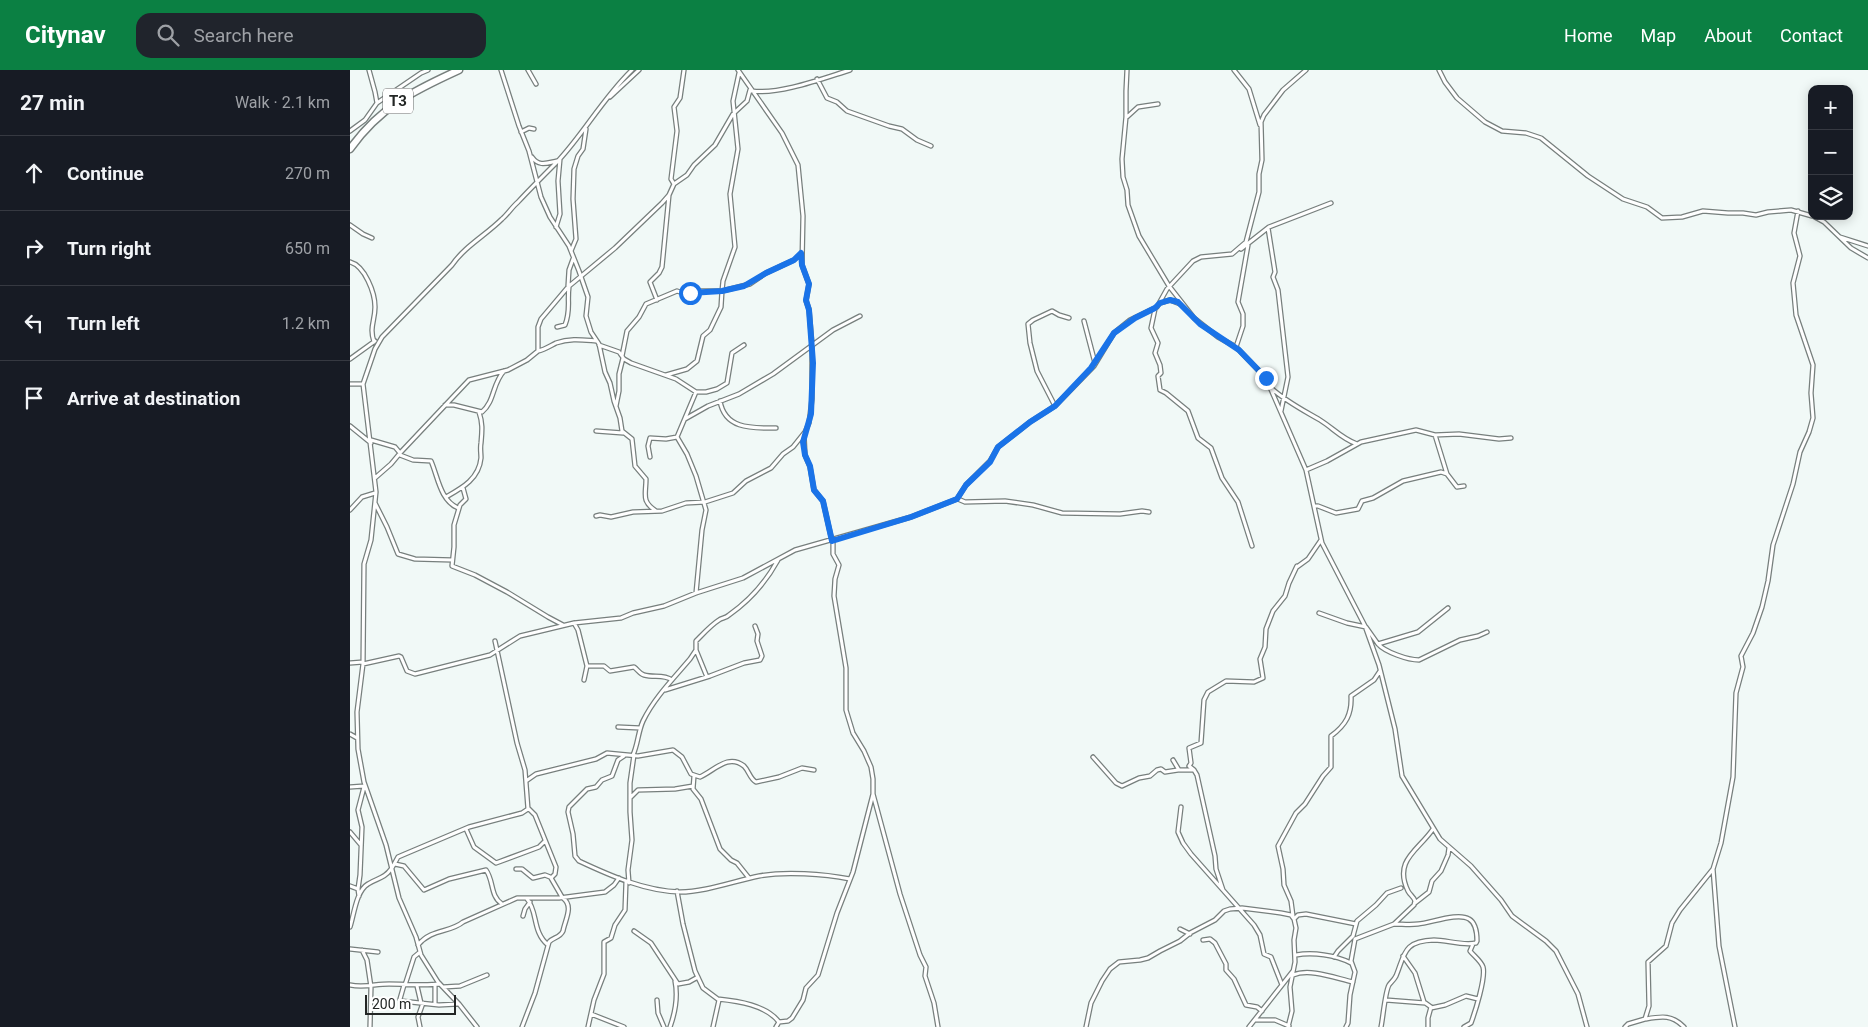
<!DOCTYPE html>
<html lang="en">
<head>
<meta charset="utf-8">
<style>
  body { margin:0; font-family:Roboto,sans-serif; background:#20242c; color:#f1f3f6 }
  .controls { position:absolute; right:15px; top:15px; display:grid; overflow:hidden; border-radius:10px; box-shadow:0 2px 12px #0003 }
  .controls button { width:45px; height:45px; display:grid; place-items:center; padding:0; border:0; border-bottom:1px solid #363941; background:#171b24; color:#f1f3f6; font:25px sans-serif }
  .scale { position:absolute; left:15px; bottom:12px; width:91px; box-sizing:border-box; padding-left:5px; border:2px solid #232625; border-top:0; font-size:14px; line-height:18px; white-space:nowrap; color:#232625; -webkit-text-stroke:4px #fff; paint-order:stroke }
  .stop { position:absolute; width:15px; height:15px; margin:-11px; border:4px solid #1a73e8; border-radius:50%; background:#fff }
  .stop.end { background:#1a73e8; border-color:#fff; box-shadow:0 1px 5px #0008 }
  .list { margin:0; padding:0; list-style:none }
  h2 { display:flex; justify-content:space-between; align-items:center; height:65px; margin:0; padding:0 20px; font-size:21px }
  h2 small { font-size:16px; font-weight:400; color:#9ea1a6 }
  .list li { display:grid; grid-template-columns:32px 1fr auto; gap:15px; align-items:center; box-sizing:border-box; height:75px; padding:0 20px; border-top:1px solid #363941 }
  .list b { display:block; font-size:19px; white-space:nowrap }
  .list em { font-size:16px; font-style:normal; color:#9ea1a6 }
  .icon { flex:none; width:28px; height:28px; fill:none; stroke:currentColor; stroke-width:2; stroke-linecap:round; stroke-linejoin:round }
  .map { position:relative; flex:none; width:1518px; height:957px; overflow:hidden }
  header { display:flex; align-items:center; gap:30px; box-sizing:border-box; height:70px; padding:0 25px; background:#0b8043; color:#fff }
  header strong { font-size:24px }
  nav { display:flex; gap:28px; margin-inline-start:auto; font-size:18px }
  .search { width:350px; height:45px; background:#20242c; display:flex; align-items:center; gap:12px; box-sizing:border-box; padding:0 18px; border-radius:15px; color:#9ea1a6; font-size:19px }
  main { display:flex }
  aside { flex:1; background:#171b24 }
  .map>svg:first-child { display:block }
</style>
</head>
<body>
<header>
<strong>Citynav</strong>
<div class="search"><svg class="icon" aria-label="search" viewBox="0 0 24 24"><circle cx="10" cy="10" r="6"/><path d="M15 15l6 6"/></svg>Search here</div>
<nav><a>Home</a><a>Map</a><a>About</a><a>Contact</a></nav>
</header>
<main>
<aside>
<h2>27 min<small>Walk · 2.1 km</small></h2>
<ul class="list">
<li><svg class="icon" aria-label="ahead" viewBox="0 0 24 24"><path d="M12 20V5M6 11l6-6 6 6"/></svg><div><b>Continue</b></div><em>270 m</em></li>
<li><svg class="icon" aria-label="right" viewBox="0 0 24 24"><path d="M7 20v-9h11M14 6l5 5-5 5"/></svg><div><b>Turn right</b></div><em>650 m</em></li>
<li><svg class="icon" aria-label="left" viewBox="0 0 24 24"><path d="M17 20v-9H6M10 6l-5 5 5 5"/></svg><div><b>Turn left</b></div><em>1.2 km</em></li>
<li><svg class="icon" aria-label="arrive" viewBox="0 0 24 24"><path d="M6 21V4h12l-3 4 3 4H6"/></svg><div><b>Arrive at destination</b></div></li>
</ul>
</aside>
<div class="map">
<svg width="1518" height="957" viewBox="0 0 1518 957">
  <rect width="100%" height="100%" fill="#f1f9f7"/>
  <g fill="none" stroke-linecap="round" stroke-linejoin="round">
    <!-- street casing -->
    <g stroke="#777f7d" stroke-width="5.5">
      <path id="street" d="M19,0l6,22 2,11
        M151,0l18,56 10,25 12,46 9,20 19,29 10,25 9,26 -2,19 5,16 8,12 6,28 5,11 4,18 6,17 2,13 10,8 3,27 11,13c0,16 -5,22 10,32
        M178,0l8,14
        M777,0l-1,21v26l-4,42 1,18 4,13 1,15 11,31 30,50 25,32 24,19 18,10 30,31 40,92 16,73 43,83 14,39 16,64 7,47 38,63 31,27 30,34 11,16 34,25 10,10 22,43 9,33
        M884,0l15,19 11,36
        M1089,0l6,12 12,16 28,24 17,9 24,2 15,5 47,38 35,23 24,8 15,11 20,-1 21,-6 25,2h15l13,2 12,-3 23,-2 21,6
        M467,9l10,19 10,4 10,9 42,15 13,3 15,11 14,6
        M402,21c27,4 72,-13 98,-21
        M260,27l29,-27
        M777,47l11,-10 20,-3
        M0,61l15,-11 12,-17 44,-30 7,-3
        M171,62l8,-4 5,1
        M182,87c7,10 15,6 25,4
        M324,114l-3,-5 6,-48 -3,-24 6,-9 4,-28
        M1463,146l11,6 27,26 17,10
        M0,155l13,9 9,4
        M206,157l4,-13 -2,-33 2,-22
        M918,158l7,44 -2,5 5,13 10,87 -7,34
        M1490,167l28,9
        M891,179l28,-22 62,-24
        M221,181l5,-12 -3,-40 1,-30 4,-13 5,-7 3,-20
        M0,192c15,4 25,31 25,45 0,14 -6,20 -1,35
        M218,216l1,-16 4,-11
        M307,230l-7,-18 9,-9 3,-6 7,-72
        M810,233l10,-3 10,4
        M805,239l-4,19 7,15 -3,10 5,12 1,8 -3,3 2,14 6,3 22,18 10,27 13,10 11,30 16,24 14,44
        M734,251l11,42
        M207,257l8,-2c6,-15 2,-23 4,-38
        M249,275l20,7 5,7 7,4 45,16 20,13h10l11,-3 10,-6 5,-30 12,-8
        M886,277l7,-21v-12l-5,-12 10,-57
        M188,281c6,-1 12,-5 18,-8 14,-5 27,-3 40,-2
        M272,286l5,-25 12,-14 7,-13 31,-13 9,3 12,-3h24l1,-10 12,-34 -5,-53 8,-45 -5,-48 6,-28
        M0,289l25,-18
        M316,305l21,-6 10,-8 6,-25 7,-6 11,-23 1,-16 28,-7 16,-11 28,-13 7,-6
        M0,314h13
        M920,317c15,14 33,23 50,33 13,8 22,19 37,24
        M370,331c5,29 33,27 56,27
        M95,335h9l28,7c13,-11 10,-28 22,-41
        M266,336l3,-15v-17l4,-16
        M705,336l-18,-35 -7,-28 -2,-19 5,-4 19,-9 7,4 10,3
        M335,349l23,-13 31,-12 34,-20 60,-44 27,-14
        M0,356l21,17
        M246,361l27,2
        M454,365l1,20 5,12 4,23 9,11 9,40
        M1085,365l12,39 10,13 7,-1
        M327,367l10,17 9,22 10,34 -4,20 -6,63
        M327,367l19,-45
        M21,370l24,7 5,6
        M50,385l13,5 18,1c7,16 9,39 27,47
        M300,387l-2,-11 2,-8 16,1 11,-2
        M956,400l21,-9 34,-19 55,-12 19,5 24,-1 40,5 12,-1
        M25,408l16,-14 10,-12 68,-72 39,-10 19,-10 11,-9v-24l3,-8 27,-32 47,-39 47,-45 7,-8 5,-11 13,-9 7,-10 21,-20 18,-31 14,-13 3,-11
        M113,418l3,11 -6,6 -6,20v22l-2,19 23,9 32,17 41,25 15,8
        M96,427c16,-9 33,-18 35,-39 0,-5 -1,-10 0,-15 1,-12 2,-19 -2,-31
        M608,429l7,3 40,-1 28,4 29,8 58,1 22,-3 7,1
        M25,433l12,24 11,27 17,5 37,1
        M964,436h4l18,7 22,-4 4,-8 11,-3 30,-17 38,-9 6,2
        M0,440l12,-13 13,-4
        M246,446l4,-1 11,2 22,-5 29,-1 24,-8 19,-1 28,-9 13,-12 25,-13 12,-14 10,-7 12,-15 4,-9 3,-24v-55l-3,-35 -3,-8 3,-17 -7,-19 1,-49 -5,-51 -16,-32 -44,-63
        M947,497l11,-8 13,-19
        M969,543l28,10 19,4 12,17 40,-12 30,-24
        M224,553l4,7 9,36 -3,14
        M1028,574c7,8 30,16 41,16l41,-20 18,-4 9,-4
        M346,580l11,27
        M0,593l13,-1
        M13,594l36,-8 2,1 6,14 8,3 75,-19 30,-19 54,-13 47,-5 12,-5 31,-7 32,-13 47,-15 52,-28 116,-33 46,-18 9,-14 24,-24 8,-14 32,-25 25,-16 39,-40 20,-33 16,-13 27,-13 10,-18 26,-28 8,-4 31,-3 14,-12 13,-50v-18l3,-14 -1,-38 3,-7 19,-25 23,-20
        M237,596h17l6,5 24,-4c4,3 6,7 10,8 10,3 19,-1 28,5
        M315,620l45,-14 34,-13 16,-3 2,-4 -5,-15 1,-7 -3,-8
        M268,657l22,1
        M0,664l7,4
        M283,685c5,-11 5,-23 10,-34 11,-23 31,-43 47,-62l6,-9v-9c7,-7 15,-16 23,-21 3,-2 7,-2 10,-5 20,-14 37,-33 49,-55
        M274,686l-6,4 -6,16 -10,4 -6,7 -9,2 -18,18 -1,5 5,22 2,22 4,5c32,15 66,30 101,31 25,0 54,-11 79,-16 26,-5 65,-2 91,3
        M743,687l23,26 6,3 17,-8 11,-2 7,-6 4,-1 4,3 13,-2
        M823,690l6,10h15l3,5 18,81 1,13 7,21
        M844,700l-5,-4 2,-3 -2,-15 12,-5 3,-43 4,-8 18,-11 28,1 9,-4 -3,-19 5,-12 1,-18 7,-18 12,-15 4,-13 8,-17
        M344,706l-1,13 8,10 19,50 11,11 6,3 12,15
        M176,711l10,-7 60,-15 11,-6 31,3 35,-6 9,7 9,17 9,3c14,-6 28,-24 44,-11 5,5 6,13 12,16l23,-5 23,-9 12,2
        M0,717l14,-1
        M523,724l27,100 20,61 6,12 -1,9 9,27 4,24
        M281,727l7,-7 37,-1 18,-3
        M831,737l-3,25 5,11 8,11 63,71 6,10 4,19 7,3 11,28
        M178,738l7,7 21,52 -1,7 -4,4 11,19
        M116,759l8,18 22,16 43,-16 6,-6
        M0,762l11,13
        M45,794l9,2 20,24 25,-11 37,-9c8,11 4,26 16,34
        M42,798l6,-11 7,-3 64,-27 53,-14 6,-4 -3,-39 -8,-27 -22,-102
        M166,799h6l11,9 12,-3 5,2
        M279,813l-1,-13 4,-30 -2,-28v-29l4,-28
        M0,816l8,3
        M327,821l6,33 12,47 8,17 16,12 -6,27
        M9,826l-1,-7 2,-14 2,-48 -4,-17 6,-23
        M177,829c11,12 5,33 21,46
        M1065,833l14,-11 3,-11 9,-10 7,-16 1,-7
        M173,846l2,-7 5,-7
        M943,846l-2,-15 -7,-16 -1,-16 -5,-23 18,-33 9,-9 18,-28 8,-9v-31c15,-11 21,-22 20,-40l23,-16 6,-9
        M945,848l3,-3 8,-1 50,10
        M0,857c4,-12 6,-36 18,-43 9,-6 16,-5 23,-15
        M830,859l10,5
        M284,861l17,12 27,41 11,-2 9,-5
        M853,870l7,-1 5,4 11,21v6l8,9 12,26 11,2 5,4
        M68,875c14,-17 32,-12 45,-23l54,-24h42l46,-6 9,-7 5,-7
        M0,879l28,3
        M12,880l5,10 4,27 -1,40
        M946,885c17,-3 39,0 55,8
        M1053,886l12,17 9,29 7,5 -3,11v9
        M984,887l4,-6 15,-15 4,-15 19,-16 11,-12 14,-5
        M943,905c17,-7 42,3 60,7
        M0,915c14,3 25,-1 39,-1 17,0 34,2 51,0
        M54,915l-4,14 1,2 38,4 19,-1
        M55,915l9,-28 6,-5
        M85,915v19
        M67,916l4,17
        M93,917l17,-1 27,-11
        M368,929c20,2 48,6 61,23
        M307,930l1,13 6,14
        M1036,930l39,3
        M1081,938l14,-3 21,-9 12,3
        M241,944l33,13
        M1296,949c17,-3 26,-4 38,8
        M905,950h20l14,6
        M70,957l-2,-10 5,-14
        M127,957l-18,-23 -21,-22 -17,-27 -5,-18 -17,-39 -13,-53 -22,-63 -6,-33 -1,-37 6,-48 1,-100 7,-24 5,-48 -13,-108 12,-35 7,-12 70,-72c13,-19 34,-30 50,-46 6,-5 10,-12 16,-17 13,-14 26,-27 40,-41 27,-29 45,-63 74,-91
        M172,957l13,-34 14,-51c4,-5 11,-4 14,-11 2,-11 11,-25 0,-33
        M238,957l6,-27 10,-26v-32l7,-4 4,-13 10,-15 1,-28
        M320,957c5,-14 8,-31 5,-46
        M426,957l3,-5 9,-1 4,-3 11,-18 3,-12 12,-13 19,-62 16,-41 20,-78v-15l-2,-12 -7,-16 -11,-18 -7,-23v-42l-12,-72 1,-17 4,-14 -6,-11v-13
        M736,957l5,-24 11,-22 8,-12 9,-7 21,-2 8,-2 12,-7 20,-10 10,-8 25,-13 9,-9 6,-2 12,-1 39,5 10,2 3,4 2,9 -2,12 1,22 -5,25 2,24 -4,16
        M899,957l44,-56
        M996,957l2,-4 2,-28 5,-23 -4,-11 4,-22 39,-15 20,-19 1,-4c-1,-4 -5,-6 -7,-10 -15,-31 11,-41 25,-62
        M1031,957c2,-9 4,-35 8,-42 2,-3 5,-5 7,-9 9,-22 7,-35 38,-36 13,0 28,6 42,3l1,-2c0,-8 -1,-18 -8,-22 -11,-7 -38,4 -51,5 -8,1 -16,0 -24,0
        M1114,957l7,-4c4,-11 15,-45 12,-56 -2,-6 -9,-11 -13,-16l3,-7
        M1275,957l3,-3 17,-5 4,-13 -1,-44 18,-16 6,-23 8,-13 33,-41
        M1385,957l-16,-81 -6,-77 8,-26 12,-66 3,-84 7,-26 -2,-11 12,-23 9,-26 6,-26 5,-36 20,-61 7,-32 9,-20 4,-14 -2,-25 2,-28 -17,-50 -3,-32 7,-27 -6,-23 4,-22"/>
    </g>
    <!-- highway casing -->
    <g stroke="#777f7d" stroke-width="9">
      <path id="highway" d="M0,79c30,-42 63,-58 109,-79"/>
    </g>
    <!-- street -->
    <use href="#street" stroke="#fff" stroke-width="3"/>
    <!-- highway -->
    <use href="#highway" stroke="#fff" stroke-width="6"/>
  </g>
  <g fill="none" stroke-linecap="round" stroke-linejoin="round">
    <!-- route -->
    <path stroke="#1a73e8" stroke-width="6" d="M340,223l32,-2 22,-5 22,-13 28,-13 7,-7 1,12 7,19 -3,16 3,10 4,53 -2,51 -8,28 2,13 5,11 4,24 9,11 9,40 79,-24 46,-18 9,-14 24,-23 8,-15 32,-25 25,-16 36,-38 23,-35 21,-15 20,-10 5,-5 10,-3 8,2 22,22 39,26 27,28"/>
  </g>
  <g text-anchor="middle" dominant-baseline="central" stroke-width="4" stroke-linejoin="round" paint-order="stroke">
    <!-- shield labels -->
    <rect fill="#fff" stroke="#656766" stroke-width="1" x="33" y="18.5" width="30" height="25" rx="4"/>
    <g font-size="15" font-weight="bold" fill="#232625">
      <text x="48" y="31">T3</text>
    </g>
  </g>
</svg>
<div class="controls">
<button>+</button>
<button>−</button>
<button><svg class="icon" aria-label="layers" viewBox="0 0 24 24"><path d="M12 4l9 5-9 5-9-5zM3 14l9 5 9-5"/></svg></button>
</div>
<div class="scale">200 m</div>
<div class="stop" style="left:340px;top:223px"></div>
<div class="stop end" style="left:916px;top:308px"></div>
</div>
</main>
</body>
</html>
